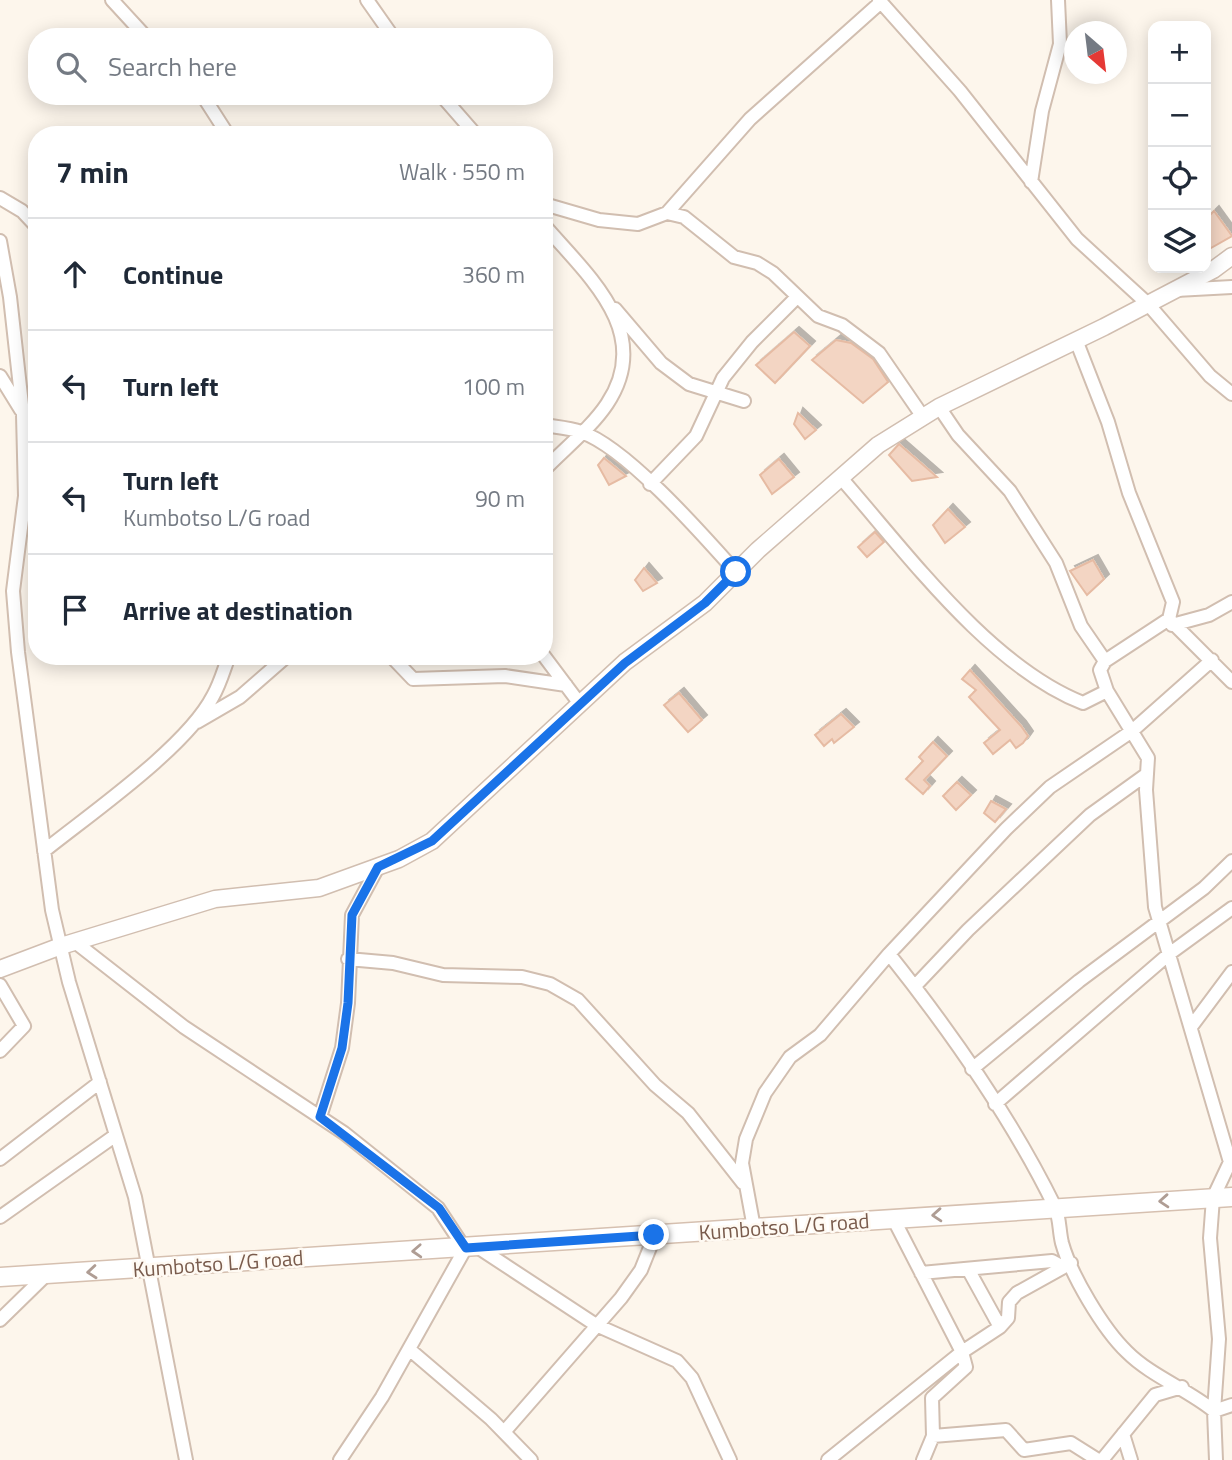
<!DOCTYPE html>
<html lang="en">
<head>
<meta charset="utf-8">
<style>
  body { margin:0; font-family:"Titillium Web",sans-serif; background:#f2f2f3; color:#1f2937 }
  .controls { position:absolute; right:21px; top:21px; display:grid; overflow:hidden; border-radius:14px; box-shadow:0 4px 18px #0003 }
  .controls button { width:63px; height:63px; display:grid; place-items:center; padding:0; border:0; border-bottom:2px solid #e0e1e3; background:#fff; color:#1f2937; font:35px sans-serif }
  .compass { position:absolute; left:1064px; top:21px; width:63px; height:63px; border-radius:50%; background:#fff; box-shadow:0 4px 18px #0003; rotate:152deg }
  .stop { position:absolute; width:21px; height:21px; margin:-16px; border:5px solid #1a73e8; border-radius:50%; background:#fff }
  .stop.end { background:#1a73e8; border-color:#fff; box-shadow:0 2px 7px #0008 }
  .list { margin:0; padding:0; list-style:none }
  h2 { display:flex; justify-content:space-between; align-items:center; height:91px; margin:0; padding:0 28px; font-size:30px }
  h2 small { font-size:23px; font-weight:400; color:#747a83 }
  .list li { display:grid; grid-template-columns:46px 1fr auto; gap:21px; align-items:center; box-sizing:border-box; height:112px; padding:0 28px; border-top:2px solid #e0e1e3 }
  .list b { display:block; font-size:26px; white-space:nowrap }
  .list p { margin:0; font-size:23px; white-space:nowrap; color:#747a83 }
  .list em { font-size:23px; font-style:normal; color:#747a83 }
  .icon { flex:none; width:38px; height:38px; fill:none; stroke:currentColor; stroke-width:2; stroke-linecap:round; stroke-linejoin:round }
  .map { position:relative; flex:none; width:1232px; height:1460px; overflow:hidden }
  .search { position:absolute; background:#fff; box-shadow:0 4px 18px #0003; left:28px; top:28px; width:525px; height:77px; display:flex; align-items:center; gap:18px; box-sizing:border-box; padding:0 24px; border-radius:28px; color:#747a83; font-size:26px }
  .panel { position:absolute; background:#fff; box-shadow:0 4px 18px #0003; left:28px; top:126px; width:525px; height:539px; border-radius:28px }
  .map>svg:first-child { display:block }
</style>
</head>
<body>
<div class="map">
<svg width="1232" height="1460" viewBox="0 0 1232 1460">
  <defs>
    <filter id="shadow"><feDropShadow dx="5" dy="-5" stdDeviation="0" flood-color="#0004"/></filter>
  </defs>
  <rect width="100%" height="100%" fill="#fdf6ec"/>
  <!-- building -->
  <path fill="#f3d5c3" stroke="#e6bba3" stroke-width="2" filter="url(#shadow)" d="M1214,211l18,25 -21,12 -5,-7v-22z
    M794,332l16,14 -35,37 -19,-18z
    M836,340l15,3 22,16 15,23 -25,21 -51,-43z
    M798,413l18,17 -11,9 -11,-15z
    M899,444l38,33 -25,4 -23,-26z
    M604,458l22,18 -17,9 -11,-20z
    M779,459l15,18 -22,17 -12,-19z
    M948,509l17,18 -20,16 -12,-18z
    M875,532l9,10 -17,15 -9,-10z
    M1093,560l11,19 -17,16 -17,-24z
    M644,568l13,15 -14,8 -8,-11z
    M970,670l51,56 7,10 -5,7 -7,5 -6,-8 -17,14 -9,-11 16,-13 -31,-33 7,-7 -14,-11z
    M679,693l23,27 -14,12 -24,-27z
    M841,714l13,13 -20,16 -2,-4 -8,7 -9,-11z
    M933,742l14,14 -23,24 6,6 -7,8 -17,-15 17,-18 -4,-4z
    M957,782l14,13 -15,15 -13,-14z
    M991,801l15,8 -11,13 -11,-9z"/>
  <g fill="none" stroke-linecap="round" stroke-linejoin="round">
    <!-- minor casing -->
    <g stroke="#d1beb0" stroke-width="16">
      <path id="minor" d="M112,0l34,37
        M367,0l26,37
        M879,0l81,91 117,148 71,65 62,72 22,18
        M203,96l25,39
        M442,96l34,39
        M1031,182l11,-71 18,-67 -2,-44
        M0,198l22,13 15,16
        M544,204l55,16 39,4 29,-11 17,4 50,40 23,6 16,10 45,43 24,9 37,28 44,64
        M667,213l83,-94 131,-117
        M544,225c43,50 111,107 63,179 -16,24 -43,45 -63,66
        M0,241l10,56 13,117 2,82 -12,95 5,61 34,258 17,72 66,215 51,263
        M1176,290l56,-3
        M615,309l46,54 28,21 55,17
        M1076,340l32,82 21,71 44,109 -4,17 -64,42 -5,9 7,21 41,67 -2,32 9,117 75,255 -17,36 -3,40 9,101 -5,72 2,49
        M0,376l21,34
        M939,407l19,28 52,56 46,72 25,63 24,35
        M544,425c12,2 26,3 37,7 45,15 122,103 155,140
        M841,478c66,75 148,188 242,225l24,-12
        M650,484l46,-48 27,-58 29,-36 45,-45
        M1169,619l63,63
        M1172,625l37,-10 23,-13
        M391,656l22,23 92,-3 61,9
        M544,656l36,48
        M197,722l43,-25 47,-41
        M44,851c46,-37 143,-104 169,-155 7,-12 11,-27 16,-40
        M75,942l109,85 160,106 94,75 27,41 -83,148 -42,63
        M889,954c62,78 122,163 166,253 5,11 4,24 7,36 9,32 41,86 65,109 24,24 60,37 87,59l18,-6
        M348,959l45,4 50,12 79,2 28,7 28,16 77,85 33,28 55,70
        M0,985l24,41 -24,25
        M915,986l53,-56 122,-115 57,-41
        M1191,1027l41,-55
        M972,1069l107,-88 125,-93 28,-27
        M995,1104l174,-150 63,-46
        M320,1117l22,-69 6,-45 4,-88 26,-48
        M0,1159l100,-77
        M0,1217l116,-82
        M893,1218l69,134 4,15 -34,31 1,38 73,-6 18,20 47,-7 27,17
        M754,1228l-12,-65 4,-24 19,-46 25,-36 30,-22 69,-81 117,-125 44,-42 82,-56 80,-71
        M479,1248l117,77 81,36 15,17 38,82
        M968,1269l32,58
        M921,1273l131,-12 11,6
        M0,1320l45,-44
        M409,1349l82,70 40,41
        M504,1432l117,-134 20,-28 14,-35
        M1123,1434l8,26
        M828,1460l134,-108 38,-25 8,-9 1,-16 8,-9 54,-30
        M923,1460l10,-24
        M1102,1460l53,-65 27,-8"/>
    </g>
    <!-- tertiary casing -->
    <g stroke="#d1beb0" stroke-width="19">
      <path id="tertiary" d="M0,969l61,-23 154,-47 104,-11 80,-29 33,-18 193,-179 80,-59 53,-53 120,-105 61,-38 165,-80 109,-57 19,-14"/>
    </g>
    <!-- secondary casing -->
    <g stroke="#d6c0b0" stroke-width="21">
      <path id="secondary" d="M0,1277l1232,-80"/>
    </g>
    <!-- minor -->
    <use href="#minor" stroke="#fff" stroke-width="12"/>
    <!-- tertiary -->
    <use href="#tertiary" stroke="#fff" stroke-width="16"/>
    <!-- secondary -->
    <use href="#secondary" stroke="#fff" stroke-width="18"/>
  </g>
  <!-- one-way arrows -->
  <defs><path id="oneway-chevron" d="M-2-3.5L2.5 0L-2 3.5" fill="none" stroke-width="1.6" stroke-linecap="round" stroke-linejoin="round" transform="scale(1.75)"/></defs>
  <g stroke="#af9d94">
    <use href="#oneway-chevron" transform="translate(1164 1201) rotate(176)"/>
    <use href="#oneway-chevron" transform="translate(937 1215) rotate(176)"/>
    <use href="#oneway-chevron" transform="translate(417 1251) rotate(177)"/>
    <use href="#oneway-chevron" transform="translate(92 1272) rotate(175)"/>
  </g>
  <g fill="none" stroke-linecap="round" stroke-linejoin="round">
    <!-- route -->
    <path stroke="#1a73e8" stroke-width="9" d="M654,1235l-188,13 -27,-40 -119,-91 22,-69 6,-45 4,-88 26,-48 54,-26 193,-178 80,-60 31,-31"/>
  </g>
  <g text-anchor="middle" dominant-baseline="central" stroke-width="5" stroke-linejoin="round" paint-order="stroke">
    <!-- street labels -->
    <g font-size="21" fill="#7a5c4d" stroke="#fffaf3">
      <text transform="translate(784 1226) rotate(-4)">Kumbotso L/G road</text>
      <text transform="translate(218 1263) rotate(-4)">Kumbotso L/G road</text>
    </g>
  </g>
</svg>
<div class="controls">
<button>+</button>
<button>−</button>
<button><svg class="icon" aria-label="locate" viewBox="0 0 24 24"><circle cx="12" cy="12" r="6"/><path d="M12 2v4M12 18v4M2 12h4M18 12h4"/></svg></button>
<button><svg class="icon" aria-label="layers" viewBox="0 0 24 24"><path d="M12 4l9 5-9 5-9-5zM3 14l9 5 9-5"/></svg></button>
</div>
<svg class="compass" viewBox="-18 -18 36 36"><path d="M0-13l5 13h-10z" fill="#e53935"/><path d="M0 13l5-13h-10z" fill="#747a83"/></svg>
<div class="stop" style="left:736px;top:572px"></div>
<div class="stop end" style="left:654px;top:1235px"></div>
<div class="search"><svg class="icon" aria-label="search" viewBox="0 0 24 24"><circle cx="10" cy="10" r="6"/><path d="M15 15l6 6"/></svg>Search here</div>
<section class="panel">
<h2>7 min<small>Walk · 550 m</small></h2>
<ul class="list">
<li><svg class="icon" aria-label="ahead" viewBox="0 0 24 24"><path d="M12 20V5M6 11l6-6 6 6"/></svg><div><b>Continue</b></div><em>360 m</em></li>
<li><svg class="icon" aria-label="left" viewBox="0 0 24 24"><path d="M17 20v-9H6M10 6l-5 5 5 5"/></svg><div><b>Turn left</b></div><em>100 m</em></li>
<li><svg class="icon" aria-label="left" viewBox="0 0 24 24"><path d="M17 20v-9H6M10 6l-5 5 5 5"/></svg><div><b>Turn left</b><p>Kumbotso L/G road</p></div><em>90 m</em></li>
<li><svg class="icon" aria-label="arrive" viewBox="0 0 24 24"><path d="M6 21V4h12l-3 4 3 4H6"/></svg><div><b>Arrive at destination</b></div></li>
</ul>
</section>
</div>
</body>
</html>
